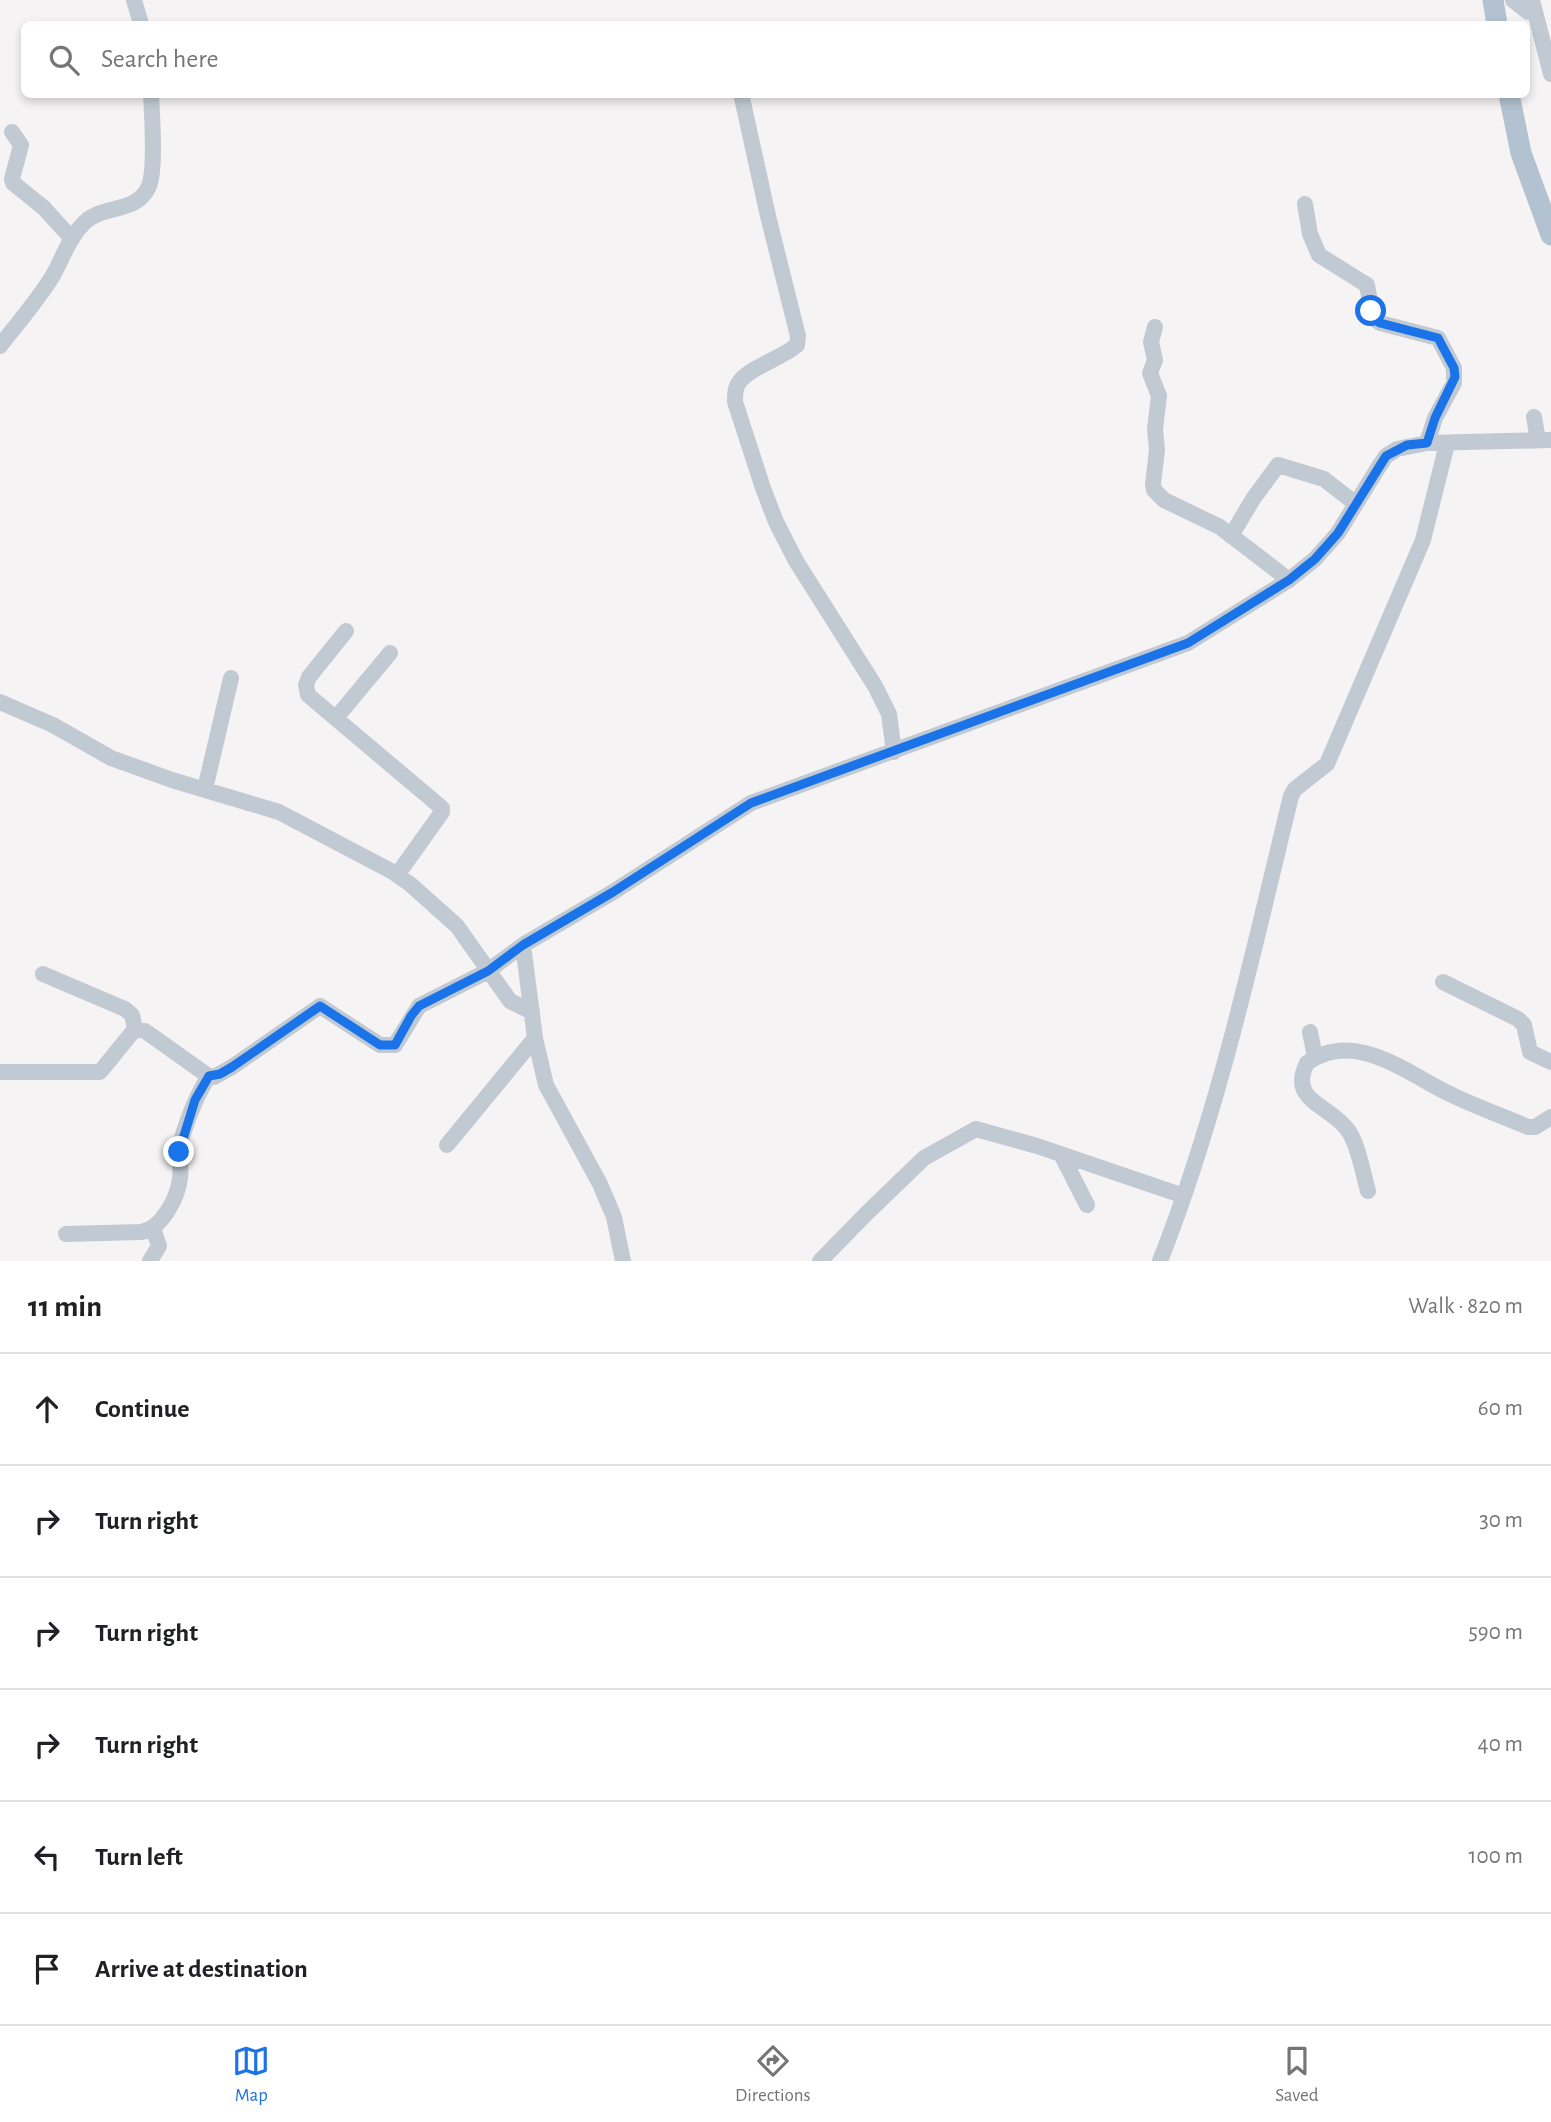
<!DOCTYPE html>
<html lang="en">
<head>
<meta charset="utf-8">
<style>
  body { margin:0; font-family:"Alegreya Sans",sans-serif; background:#f2f2f2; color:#202124 }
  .stop { position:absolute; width:21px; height:21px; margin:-16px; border:5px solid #1a73e8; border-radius:50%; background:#fff }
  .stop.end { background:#1a73e8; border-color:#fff; box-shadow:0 2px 7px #0008 }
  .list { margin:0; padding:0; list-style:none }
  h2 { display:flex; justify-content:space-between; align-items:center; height:91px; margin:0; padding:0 28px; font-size:30px }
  h2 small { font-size:23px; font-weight:400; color:#757577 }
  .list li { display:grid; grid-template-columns:46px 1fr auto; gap:21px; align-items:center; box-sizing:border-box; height:112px; padding:0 28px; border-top:2px solid #e0e0e0 }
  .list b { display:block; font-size:26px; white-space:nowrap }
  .list em { font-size:23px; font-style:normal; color:#757577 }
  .icon { flex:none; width:38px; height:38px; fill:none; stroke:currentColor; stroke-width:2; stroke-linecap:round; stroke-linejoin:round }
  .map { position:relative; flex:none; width:1551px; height:1261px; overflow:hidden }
  .search { position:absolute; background:#fff; box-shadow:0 4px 10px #0003; left:21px; right:21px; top:21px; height:77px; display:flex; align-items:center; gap:18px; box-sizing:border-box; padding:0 24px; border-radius:10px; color:#757577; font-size:26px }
  .sheet { height:763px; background:#fff }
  nav { display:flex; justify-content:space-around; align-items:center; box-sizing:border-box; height:98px; border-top:2px solid #e0e0e0; background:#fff; font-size:19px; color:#757577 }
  nav a { display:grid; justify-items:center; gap:4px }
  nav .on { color:#1a73e8 }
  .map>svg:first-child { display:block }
</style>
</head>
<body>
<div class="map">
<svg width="1551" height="1261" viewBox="0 0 1551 1261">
  <rect width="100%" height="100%" fill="#f5f3f3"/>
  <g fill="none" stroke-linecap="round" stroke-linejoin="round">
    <!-- minor -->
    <path stroke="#c1cad2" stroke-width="16" d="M134,0l7,24
      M1513,0l15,12
      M1532,0l19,74
      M742,98l26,118 30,120 -1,9c-16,14 -45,21 -57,36 -5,6 -5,13 -5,21l28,86 13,34 20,39 79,125 14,28 5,38
      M12,132l9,13 -9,34 1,4 31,25 28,31
      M1305,204l5,30 9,21 48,30 6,33 7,5 58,15 16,30v15l-19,35 -8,25
      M1155,327l-4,15 4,18 -5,13 9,23 -4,33 2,21 -4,34 1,6 10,10 56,27 69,53
      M0,346c18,-23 37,-45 52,-69 11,-19 17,-40 33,-55 19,-18 52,-8 64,-36 7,-18 3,-70 2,-92
      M1534,417l4,23
      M1231,536l22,-37 25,-34 46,14 32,25
      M346,631l-37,46 -3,8 2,10 134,113v4l-45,63
      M0,702l53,23 58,33 61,22 107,32 114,60 17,12 47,42 53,75 22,11
      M336,718l54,-65
      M205,789l26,-111
      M43,974l82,35 7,6 3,14
      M1443,982l75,37 6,6 6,27 21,10
      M1310,1032l5,25
      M0,1072h100l35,-43 10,2 62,44 7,2 18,-10 88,-61 60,39h15l24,-39 69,-35 35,-26
      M447,1145l88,-107
      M1061,1154l26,51
      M1368,1191c-5,-17 -10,-49 -21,-62 -19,-25 -59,-28 -40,-66 48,-35 102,12 145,32 25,12 50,21 76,32h7l16,-10
      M66,1234l75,-2c21,-3 37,-35 39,-54 2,-14 -3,-23 1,-37 7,-24 15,-45 28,-65
      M150,1261l9,-15 -6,-18
      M623,1261l-9,-44 -14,-33 -54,-99 -11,-47 -12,-93 90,-53 138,-89 437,-160 101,-63 26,-21 23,-26 40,-65 8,-12 11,-7 30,-6 124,-3
      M820,1261l46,-47 58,-56 52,-29 61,17 147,50
      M1160,1261c59,-150 93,-309 131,-465l4,-7 32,-25 96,-224 24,-96"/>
    <!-- major -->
    <path stroke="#b3c2d1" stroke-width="21" d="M1493,0l4,24
      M1509,94l12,59 30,82"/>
  </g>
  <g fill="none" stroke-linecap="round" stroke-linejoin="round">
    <!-- route -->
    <path stroke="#1a73e8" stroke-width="9" d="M179,1152l16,-52 14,-24 11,-2 12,-7 88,-61 60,39h15l16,-29 8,-10 69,-35 35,-26 90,-53 138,-89 437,-160 101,-63 26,-21 23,-26 48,-77 21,-11 20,-2 8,-25 20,-41 -1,-9 -16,-30 -58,-15 -7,-5 -2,-7"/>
  </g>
</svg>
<div class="stop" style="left:1371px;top:311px"></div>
<div class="stop end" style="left:179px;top:1152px"></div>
<div class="search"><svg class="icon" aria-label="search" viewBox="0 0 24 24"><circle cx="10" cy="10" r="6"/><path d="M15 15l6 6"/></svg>Search here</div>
</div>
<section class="sheet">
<h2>11 min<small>Walk · 820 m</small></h2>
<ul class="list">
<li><svg class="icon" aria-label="ahead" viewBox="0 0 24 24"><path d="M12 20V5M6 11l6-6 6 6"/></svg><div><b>Continue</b></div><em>60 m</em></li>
<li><svg class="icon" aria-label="right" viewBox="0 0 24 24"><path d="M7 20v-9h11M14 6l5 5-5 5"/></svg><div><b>Turn right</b></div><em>30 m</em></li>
<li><svg class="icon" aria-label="right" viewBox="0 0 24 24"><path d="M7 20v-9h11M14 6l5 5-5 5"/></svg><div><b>Turn right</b></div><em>590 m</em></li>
<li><svg class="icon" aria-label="right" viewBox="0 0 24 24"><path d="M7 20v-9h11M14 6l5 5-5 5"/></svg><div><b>Turn right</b></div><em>40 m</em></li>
<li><svg class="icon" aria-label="left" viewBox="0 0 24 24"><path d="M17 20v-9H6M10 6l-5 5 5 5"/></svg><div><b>Turn left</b></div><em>100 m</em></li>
<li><svg class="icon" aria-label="arrive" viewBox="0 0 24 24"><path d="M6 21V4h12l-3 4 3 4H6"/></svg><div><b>Arrive at destination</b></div></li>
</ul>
</section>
<nav>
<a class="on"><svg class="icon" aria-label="map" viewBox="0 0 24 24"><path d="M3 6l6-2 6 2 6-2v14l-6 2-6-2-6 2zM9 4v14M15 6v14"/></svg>Map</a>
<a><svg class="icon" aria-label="directions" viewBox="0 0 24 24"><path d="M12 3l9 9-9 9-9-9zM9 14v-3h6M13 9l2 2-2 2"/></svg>Directions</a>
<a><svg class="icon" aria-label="saved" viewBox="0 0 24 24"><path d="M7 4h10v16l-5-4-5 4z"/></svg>Saved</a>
</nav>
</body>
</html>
